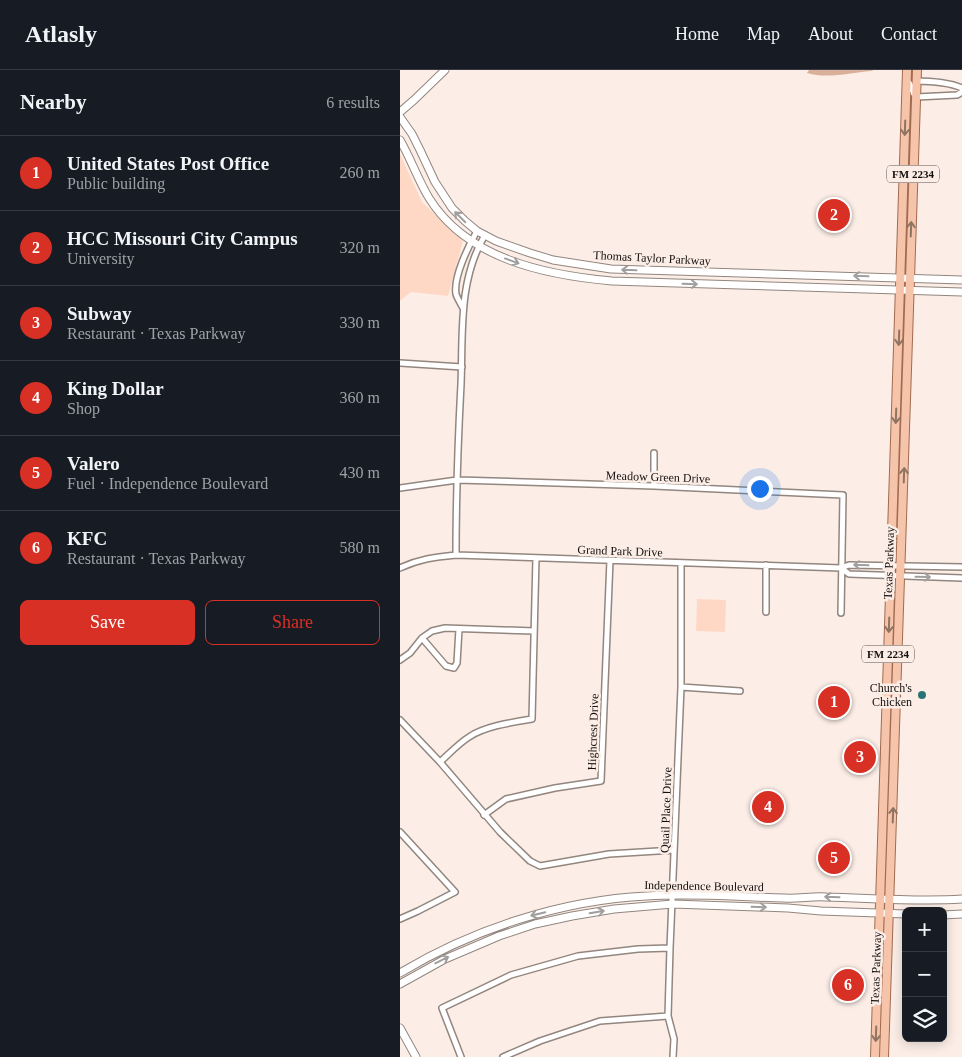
<!DOCTYPE html>
<html lang="en">
<head>
<meta charset="utf-8">
<style>
  body { margin:0; font-family:Georgia,serif; background:#242831; color:#f1f3f6 }
  .controls { position:absolute; right:15px; bottom:15px; display:grid; overflow:hidden; border-radius:8px; box-shadow:0 2px 12px #0003 }
  .controls button { width:45px; height:45px; display:grid; place-items:center; padding:0; border:0; border-bottom:1px solid #363941; background:#171b24; color:#f1f3f6; font:25px sans-serif }
  .you { position:absolute; left:359px; top:418px; width:18px; height:18px; margin:-12px; border:4px solid #fff; border-radius:50%; background:#1a73e8; box-shadow:0 0 0 8px #1a73e833 }
  .badge { display:grid; place-items:center; width:32px; height:32px; border-radius:50%; background:#d93025; color:#fff; font-size:16px; font-weight:700 }
  .pin { position:absolute; translate:-50% -50%; border:2px solid #fff; box-shadow:0 1px 5px #0006 }
  .list { margin:0; padding:0; list-style:none }
  h2 { display:flex; justify-content:space-between; align-items:center; height:65px; margin:0; padding:0 20px; font-size:21px }
  h2 small { font-size:16px; font-weight:400; color:#9ea1a6 }
  .list li { display:grid; grid-template-columns:32px 1fr auto; gap:15px; align-items:center; box-sizing:border-box; height:75px; padding:0 20px; border-top:1px solid #363941 }
  .list b { display:block; font-size:19px; white-space:nowrap }
  .list p { margin:0; font-size:16px; white-space:nowrap; color:#9ea1a6 }
  .list em { font-size:16px; font-style:normal; color:#9ea1a6 }
  .actions { display:flex; gap:10px; padding:15px 20px }
  .actions a { flex:1; padding:11px 0; border:1px solid #d93025; border-radius:8px; text-align:center; font-size:18px; color:#d93025 }
  .actions .main { background:#d93025; color:#fff }
  .icon { flex:none; width:28px; height:28px; fill:none; stroke:currentColor; stroke-width:2; stroke-linecap:round; stroke-linejoin:round }
  .map { position:relative; flex:none; width:562px; height:987px; overflow:hidden }
  header { display:flex; align-items:center; gap:30px; box-sizing:border-box; height:70px; padding:0 25px; background:#171b24; border-bottom:1px solid #363941 }
  header strong { font-size:24px }
  nav { display:flex; gap:28px; margin-inline-start:auto; font-size:18px }
  main { display:flex }
  aside { flex:1; background:#171b24 }
  .map>svg:first-child { display:block }
</style>
</head>
<body>
<header>
<strong>Atlasly</strong>
<nav><a>Home</a><a>Map</a><a>About</a><a>Contact</a></nav>
</header>
<main>
<aside>
<h2>Nearby<small>6 results</small></h2>
<ul class="list">
<li><span class="badge">1</span><div><b>United States Post Office</b><p>Public building</p></div><em>260 m</em></li>
<li><span class="badge">2</span><div><b>HCC Missouri City Campus</b><p>University</p></div><em>320 m</em></li>
<li><span class="badge">3</span><div><b>Subway</b><p>Restaurant · Texas Parkway</p></div><em>330 m</em></li>
<li><span class="badge">4</span><div><b>King Dollar</b><p>Shop</p></div><em>360 m</em></li>
<li><span class="badge">5</span><div><b>Valero</b><p>Fuel · Independence Boulevard</p></div><em>430 m</em></li>
<li><span class="badge">6</span><div><b>KFC</b><p>Restaurant · Texas Parkway</p></div><em>580 m</em></li>
</ul>
<div class="actions"><a class="main">Save</a><a>Share</a></div>
</aside>
<div class="map">
<svg width="562" height="987" viewBox="0 0 562 987">
  <rect width="100%" height="100%" fill="#fceee7"/>
  <!-- green -->
  <path fill="#fed8c5" d="M0,84l22,48 41,39 -15,55 -37,-4 -11,9z
    M297,529l29,1 -1,32 -29,-1z"/>
  <!-- water -->
  <path fill="#dab09a" d="M409,0h65l-3,1c-21,2 -44,8 -64,2z"/>
  <g fill="none" stroke-linecap="round" stroke-linejoin="round">
    <!-- street casing -->
    <g stroke="#92867f" stroke-width="8">
      <path id="street" d="M507,10c7,7 3,11 9,17l41,-2 5,-3
        M516,11c15,0 32,1 46,7
        M63,238c-2,-4 -6,-10 -7,-14 -3,-17 13,-49 21,-63
        M0,293l62,4
        M254,416v-33
        M0,418l57,-8 197,6 189,9 -2,118
        M56,485c0,-57 2,-114 5,-171 2,-50 -3,-104 24,-149
        M366,495v47
        M0,498c19,-9 35,-11 56,-13l385,13 8,-3 113,2
        M441,498l8,6 113,4
        M22,568l24,28 8,2 3,-5 2,-34
        M0,590l10,-7 12,-15 10,-7 13,-3 89,3
        M281,617l59,4
        M0,650l40,42 60,70 30,29 10,5 69,-12 65,-4
        M40,692c9,-8 18,-18 29,-25 16,-11 45,-15 63,-18l4,-161
        M84,745l22,-16 49,-11 46,-7 9,-221
        M0,762l55,60 -37,19 -18,8
        M61,987l-19,-49 69,-33 67,-19 60,-7 32,-1
        M103,987l37,-16 60,-20 68,-5
        M273,987l1,-18 -6,-23 2,-68 11,-261v-124"/>
    </g>
    <!-- secondary casing -->
    <g stroke="#92867f" stroke-width="9">
      <path id="secondary" d="M0,42l14,-12 31,-30
        M0,47l12,17 8,16 15,32 17,26 13,13 12,10 19,10 34,12 23,7 58,9 351,11
        M0,70c11,19 18,40 29,58 38,61 116,77 183,83l350,11
        M543,845l19,-1
        M0,903c73,-44 162,-73 247,-77 46,-3 91,1 137,2 14,1 28,-2 42,-1 45,1 91,5 136,2
        M0,914l45,-25 54,-23 36,-12 37,-8 42,-7 59,-5 115,4 33,3 85,3
        M0,958l16,29"/>
    </g>
    <!-- primary casing -->
    <g stroke="#a16b4e" stroke-width="10">
      <path id="primary" d="M475,987l32,-987
        M484,987l33,-987"/>
    </g>
    <!-- street -->
    <use href="#street" stroke="#fff" stroke-width="5"/>
    <!-- secondary -->
    <use href="#secondary" stroke="#fff" stroke-width="7"/>
    <!-- primary -->
    <use href="#primary" stroke="#f5c4aa" stroke-width="8"/>
  </g>
  <!-- one-way arrows -->
  <defs><path id="oneway-shaft" d="M-6 0H5M1.5-3L5.5 0L1.5 3" fill="none" stroke-width="1.6" stroke-linecap="round" stroke-linejoin="round" transform="scale(1.25)"/></defs>
  <g stroke="#8f7363">
    <use href="#oneway-shaft" transform="translate(505 58) rotate(92)"/>
    <use href="#oneway-shaft" transform="translate(511 159) rotate(-88)"/>
    <use href="#oneway-shaft" transform="translate(499 268) rotate(92)"/>
    <use href="#oneway-shaft" transform="translate(496 346) rotate(92)"/>
    <use href="#oneway-shaft" transform="translate(504 405) rotate(-88)"/>
    <use href="#oneway-shaft" transform="translate(489 555) rotate(92)"/>
    <use href="#oneway-shaft" transform="translate(493 745) rotate(-88)"/>
    <use href="#oneway-shaft" transform="translate(476 964) rotate(92)"/>
  </g>
  <g stroke="#a19f9e">
    <use href="#oneway-shaft" transform="translate(60 147) rotate(-135)"/>
    <use href="#oneway-shaft" transform="translate(112 191) rotate(20)"/>
    <use href="#oneway-shaft" transform="translate(229 200) rotate(-178)"/>
    <use href="#oneway-shaft" transform="translate(461 206) rotate(-178)"/>
    <use href="#oneway-shaft" transform="translate(290 214) rotate(2)"/>
    <use href="#oneway-shaft" transform="translate(461 495) rotate(-178)"/>
    <use href="#oneway-shaft" transform="translate(523 507) rotate(1)"/>
    <use href="#oneway-shaft" transform="translate(432 827) rotate(-178)"/>
    <use href="#oneway-shaft" transform="translate(359 837) rotate(2)"/>
    <use href="#oneway-shaft" transform="translate(197 842) rotate(-9)"/>
    <use href="#oneway-shaft" transform="translate(138 844) rotate(166)"/>
    <use href="#oneway-shaft" transform="translate(42 890) rotate(-27)"/>
  </g>
  <!-- markers -->
  <circle fill="#287376" stroke="#fceee7" stroke-width="2" cx="522" cy="625" r="5"/>
  <g text-anchor="middle" dominant-baseline="central" stroke-width="5" stroke-linejoin="round" paint-order="stroke">
    <!-- shield labels -->
    <g fill="#fceee7" stroke="#59524e" stroke-width="1">
      <rect x="487" y="95.5" width="52" height="17" rx="4"/>
      <rect x="462" y="575.5" width="52" height="17" rx="4"/>
    </g>
    <g font-size="11" font-weight="bold" fill="#130f0d">
      <text x="513" y="104">FM 2234</text>
      <text x="488" y="584">FM 2234</text>
    </g>
    <!-- street labels -->
    <g font-size="12" fill="#130f0d" stroke="#fceee7">
      <text transform="translate(252 188) rotate(3)">Thomas Taylor Parkway</text>
      <text transform="translate(258 407) rotate(2)">Meadow Green Drive</text>
      <text transform="translate(220 481) rotate(2)">Grand Park Drive</text>
      <text transform="translate(489 493) rotate(-88)">Texas Parkway</text>
      <text transform="translate(193 662) rotate(-88)">Highcrest Drive</text>
      <text transform="translate(266 740) rotate(-88)">Quail Place Drive</text>
      <text transform="translate(304 816) rotate(1)">Independence Boulevard</text>
      <text transform="translate(476 898) rotate(-88)">Texas Parkway</text>
    </g>
    <!-- poi labels -->
    <g font-size="12" fill="#130f0d" stroke="#fceee7" text-anchor="end">
      <text x="512" y="618">Church's<tspan x="512" dy="14">Chicken</tspan></text>
    </g>
  </g>
</svg>
<div class="controls">
<button>+</button>
<button>−</button>
<button><svg class="icon" aria-label="layers" viewBox="0 0 24 24"><path d="M12 4l9 5-9 5-9-5zM3 14l9 5 9-5"/></svg></button>
</div>
<div class="you"></div>
<div class="pin badge" style="left:434px;top:632px">1</div>
<div class="pin badge" style="left:434px;top:145px">2</div>
<div class="pin badge" style="left:460px;top:687px">3</div>
<div class="pin badge" style="left:368px;top:737px">4</div>
<div class="pin badge" style="left:434px;top:788px">5</div>
<div class="pin badge" style="left:448px;top:915px">6</div>
</div>
</main>
</body>
</html>
